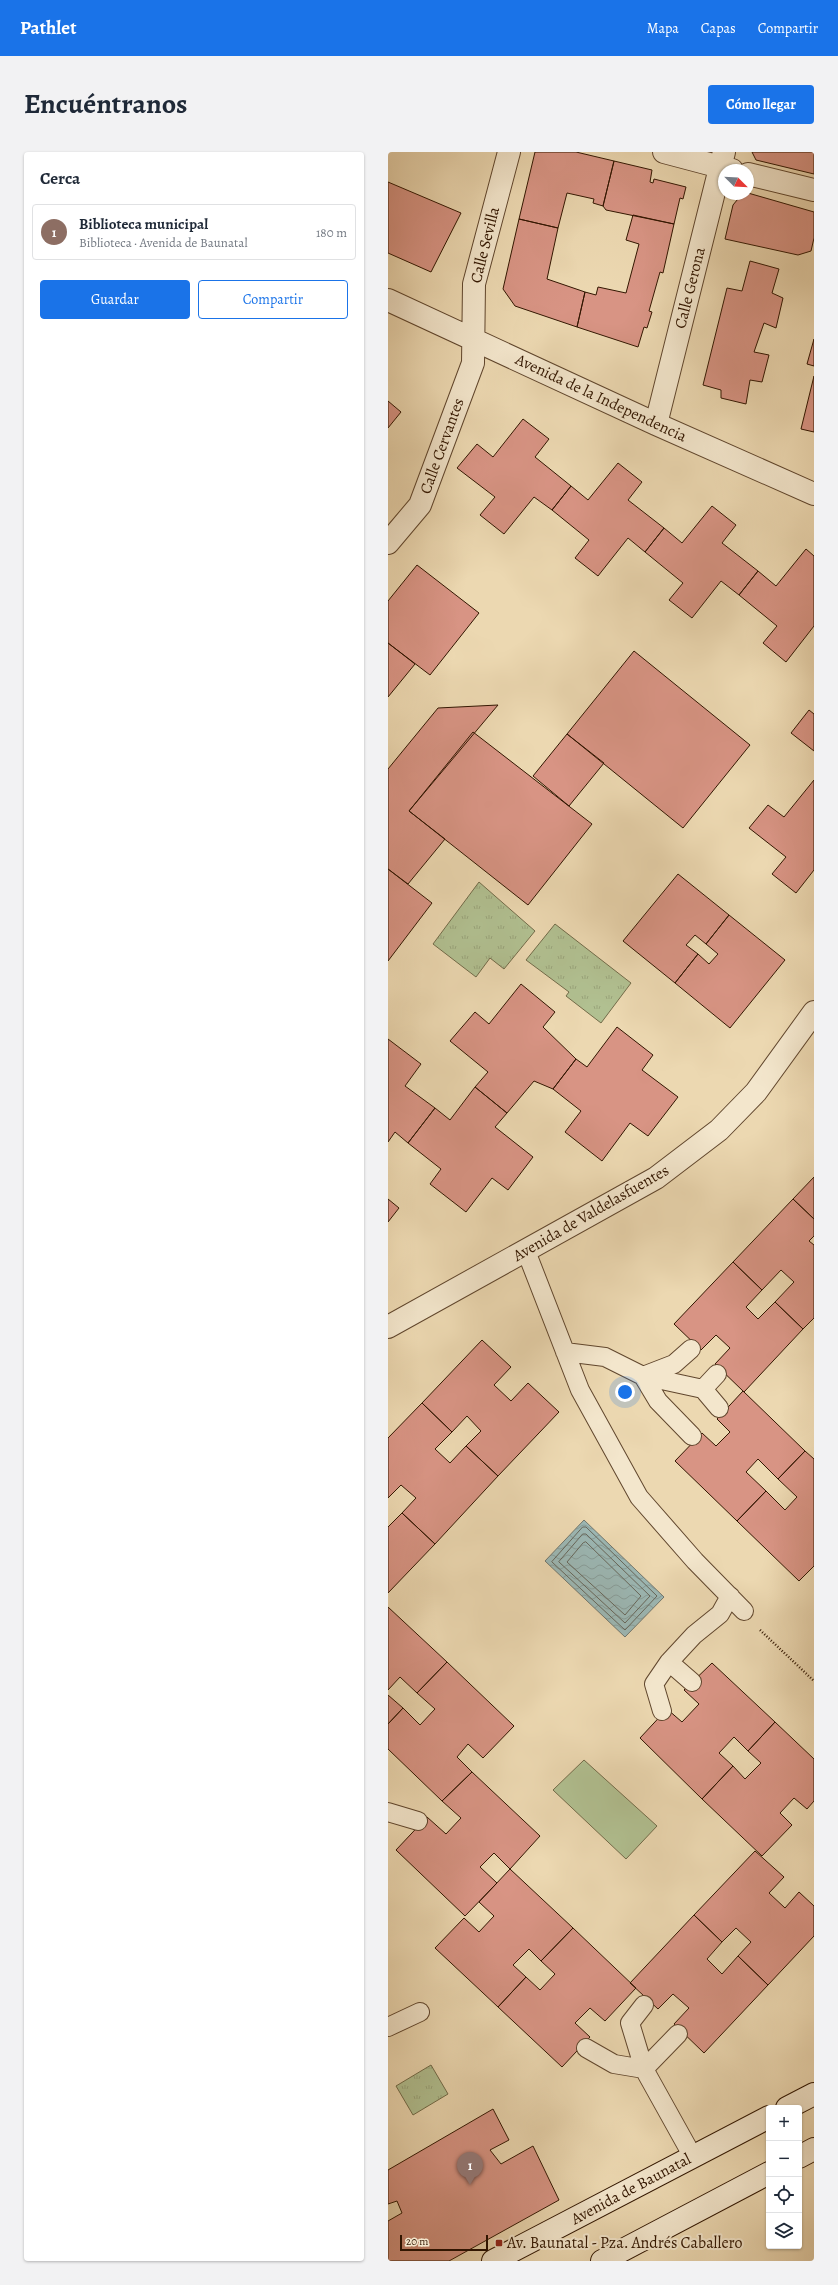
<!DOCTYPE html>
<html lang="es">
<head>
<meta charset="utf-8">
<style>
  body { margin:0; font-family:Alegreya,serif; background:#f2f2f3; color:#1f2937 }
  .controls { position:absolute; right:12px; bottom:12px; display:grid; overflow:hidden; border-radius:4px; box-shadow:0 1px 3px #0004 }
  .controls button { width:36px; height:36px; display:grid; place-items:center; padding:0; border:0; border-bottom:1px solid #e0e1e3; background:#fff; color:#1f2937; font:20px sans-serif }
  .compass { position:absolute; left:330px; top:12px; width:36px; height:36px; border-radius:50%; background:#fff; box-shadow:0 1px 3px #0004; rotate:114deg }
  .scale { position:absolute; left:12px; bottom:10px; width:88px; box-sizing:border-box; padding-left:4px; border:2px solid #321601; border-top:0; font-size:11px; line-height:14px; white-space:nowrap; color:#321601; -webkit-text-stroke:3px #f3e6cc; paint-order:stroke }
  .you { position:absolute; left:237px; top:1240px; width:14px; height:14px; margin:-10px; border:3px solid #fff; border-radius:50%; background:#1a73e8; box-shadow:0 0 0 6px #1a73e833 }
  .badge { display:grid; place-items:center; width:26px; height:26px; border-radius:50%; background:#1a73e8; color:#fff; font-size:13px; font-weight:700 }
  .pin { position:absolute; translate:-50% -33px; filter:drop-shadow(0 1px 2px #0008) }
  .pin::after { content:''; position:absolute; top:21px; width:14px; height:12px; background:inherit; clip-path:polygon(0 0,100% 0,50% 100%) }
  .list { margin:0; padding:0; list-style:none }
  h2 { display:flex; justify-content:space-between; align-items:center; height:52px; margin:0; padding:0 16px; font-size:17px }
  h2 small { font-size:13px; font-weight:400; color:#747a83 }
  .list li { display:grid; grid-template-columns:26px 1fr auto; gap:12px; align-items:center; box-sizing:border-box; height:56px; margin:0 8px 8px; padding:0 8px; border:1px solid #e0e1e3; border-radius:4px }
  .list b { display:block; font-size:15px; white-space:nowrap }
  .list p { margin:0; font-size:13px; white-space:nowrap; color:#747a83 }
  .list em { font-size:13px; font-style:normal; color:#747a83 }
  .actions { display:flex; gap:8px; padding:12px 16px }
  .actions a { flex:1; padding:9px 0; border:1px solid #1a73e8; border-radius:4px; text-align:center; font-size:14px; color:#1a73e8 }
  .actions .main { background:#1a73e8; color:#fff }
  .icon { flex:none; width:22px; height:22px; fill:none; stroke:currentColor; stroke-width:2; stroke-linecap:round; stroke-linejoin:round }
  .map { position:relative; flex:none; width:426px; height:2109px; overflow:hidden; border-radius:4px }
  header { display:flex; align-items:center; gap:24px; box-sizing:border-box; height:56px; padding:0 20px; background:#1a73e8; color:#fff }
  header strong { font-size:19px }
  nav { display:flex; gap:22px; margin-inline-start:auto; font-size:14px }
  .intro { display:flex; align-items:center; justify-content:space-between; box-sizing:border-box; height:96px; padding:0 24px }
  h1 { margin:0; font-size:28px }
  .button { padding:10px 18px; border-radius:4px; background:#1a73e8; color:#fff; font-size:14px; font-weight:700 }
  main { display:flex; gap:24px; padding:0 24px }
  aside { flex:1; background:#fff; border-radius:4px; box-shadow:0 1px 3px #0004 }
  .map>svg:first-child { display:block }
</style>
</head>
<body>
<header>
<strong>Pathlet</strong>
<nav><a>Mapa</a><a>Capas</a><a>Compartir</a></nav>
</header>
<div class="intro"><h1>Encuéntranos</h1><a class="button">Cómo llegar</a></div>
<main>
<aside>
<h2>Cerca<small></small></h2>
<ul class="list">
<li><span class="badge" style="background:#8d6e63">1</span><div><b>Biblioteca municipal</b><p>Biblioteca · Avenida de Baunatal</p></div><em>180 m</em></li>
</ul>
<div class="actions"><a class="main">Guardar</a><a>Compartir</a></div>
</aside>
<div class="map">
<svg width="426" height="2109" viewBox="0 0 426 2109">
  <defs>
    <pattern id="grass-tufts" width="24" height="20" patternUnits="userSpaceOnUse"><rect width="24" height="20" fill="#b1c091"/><path d="M3 7l-1-3M5 7V3M7 7l1-3M15 17l-1-3M17 17v-4M19 17l1-3" fill="none" stroke="#99a47b"/></pattern>
    <pattern id="water-waves" width="16" height="10" patternUnits="userSpaceOnUse"><rect width="16" height="10" fill="#9cb8b5"/><path d="M0 5q4-4 8 0t8 0" fill="none" stroke="#879d9a"/></pattern>
  </defs>
  <rect width="100%" height="100%" fill="#ecd8b1"/>
  <filter id="stains"><feTurbulence type="fractalNoise" baseFrequency=".005" numOctaves="4"/><feColorMatrix values="0 0 0 0 .2 0 0 0 0 .09 0 0 0 0 .02 0 0 0 .5 -.17"/></filter>
  <radialGradient id="worn" r=".72"><stop offset=".6" stop-color="#630" stop-opacity="0"/><stop offset="1" stop-color="#630" stop-opacity=".3"/></radialGradient>
  <!-- grass -->
  <path fill="url(#grass-tufts)" stroke="#726b49" d="M91,730l56,49 -31,38 -14,-11 -14,19 -43,-33z
    M167,772l76,59 -30,40 -35,-27 3,-4 -43,-32z
    M43,1913l17,29 -35,21 -17,-29z"/>
  <!-- garden -->
  <path fill="#b1c091" stroke="#726b49" d="M196,1608l73,66 -31,33 -73,-69z"/>
  <!-- water -->
  <path fill="url(#water-waves)" stroke="#72776d" d="M196,1368l80,77 -39,40 -80,-76z"/>
  <g fill="none" stroke-linecap="round" stroke-linejoin="round">
    <!-- shore -->
    <path stroke="#67675b" stroke-width="1" d="M195,1375h3l71,69 -32,34 -73,-68z
      M195,1382h3l64,62 -25,27 -66,-61z
      M198,1390l55,54 -16,19 -58,-53 16,-19z"/>
  </g>
  <!-- building -->
  <path fill="#d89484" stroke="#321601" d="M147,0h41l38,9 -11,45 -10,-3 1,-4 -27,-6 -9,35 -39,-9z
    M364,0h62v22l-58,-14z
    M226,9l38,9 -2,12 3,1 1,-4 32,8 -3,12 -3,-1 -6,26 -68,-14 -3,-4z
    M0,30l73,31 -30,59 -43,-19z
    M360,41l66,19v26l-3,13 -13,4 -73,-16 8,-34 9,-11z
    M245,63l41,9 -11,49 -3,-1 -11,39 3,1 -5,16 -3,-1 -6,20 -61,-20 8,-35 11,3 2,-8 28,6 13,-49 -13,-4z
    M131,67l39,9 -11,51 38,13 -8,35 -62,-21 -12,-17z
    M362,109l29,8 -7,24 11,5 -7,30 -12,-5 -10,29 15,3 -7,27 -12,-2 -4,24 -25,-6v-8l-18,-5 24,-97 15,3z
    M426,187v27l-7,-2z
    M426,224v56l-13,-3z
    M0,249l13,11 -13,16z
    M135,267l26,20 -14,18 36,29 -19,24 -18,-13 -30,37 -24,-19 15,-18 -38,-29 20,-24 16,13z
    M230,311l24,19 -14,18 36,28 -19,24 -17,-14 -30,38 -23,-18 14,-18 -37,-30 19,-24 17,14z
    M324,354l24,19 -14,18 36,28 -19,24 -18,-14 -29,37 -23,-18 14,-17 -38,-31 19,-24 18,15z
    M418,397l8,7v70l-28,36 -23,-19 14,-17 -38,-31 19,-24 18,15z
    M29,413l62,48 -49,62 -42,-32v-42z
    M0,491l27,21 -27,33z
    M246,499l116,94 -67,83 -116,-94z
    M110,553l-89,106 36,28 -37,45 -20,-15v-100l50,-61z
    M421,558l5,4v37l-23,-18z
    M85,580l119,92 -64,81 -119,-94z
    M179,582l37,29 -35,43 -36,-30z
    M426,628v90l-18,23 -24,-19 14,-17 -37,-29 19,-23 16,12z
    M0,717l44,34 -44,58z
    M290,722l51,41 -23,29 -11,-9 -9,10 12,9 -23,29 -52,-42z
    M341,763l56,45 -55,68 -55,-45 23,-29 11,10 9,-10 -12,-10z
    M133,832l34,28 -12,15 33,32 -23,30 -19,-8 -27,32 -32,-26 13,-15 -38,-31 25,-29 14,12z
    M229,875l36,28 -11,15 36,27 -30,39 -18,-13 -28,38 -37,-29 16,-21 -28,-22 23,-30 11,8z
    M0,887l33,25 -16,22 30,22 -27,35 -13,-11 -7,10z
    M87,935l32,26 -12,14 38,30 -25,33 -16,-12 -26,34 -36,-28 11,-15 -33,-26 27,-35 15,12z
    M426,1025v42l-21,-20z
    M0,1047l11,9 -11,14z
    M405,1047l21,20v17l-5,5 5,4v73l-11,11 -28,-27 19,-20 -13,-12 -19,20 -29,-28z
    M345,1110l29,28 -16,17 12,12 17,-17 28,27 -59,63 -29,-28 15,-16 -14,-13 -15,15 -27,-26z
    M94,1188l29,27 -17,18 17,16 17,-18 31,29 -61,64 -32,-30 15,-15 -14,-15 -15,16 -30,-29z
    M355,1239l62,60 -27,28 -20,-20 -12,13 20,19 -29,30 -62,-60 27,-28 14,13 14,-14 -13,-13z
    M34,1251l30,29 -17,17 15,14 16,-17 32,30 -63,68 -33,-31 14,-15 -15,-13 -13,13v-60z
    M417,1299l9,8v107l-15,15 -62,-60 29,-30 19,19 12,-13 -19,-18z
    M14,1361l33,31 -47,49v-66z
    M0,1455l59,55 -30,31 -17,-16 -12,13z
    M59,1510l67,64 -31,32 -15,-14 -11,13 15,15 -30,29 -54,-52v-25l15,-16 17,17 15,-16 -18,-16z
    M324,1511l63,59 -27,29 -14,-14 -15,16 14,13 -31,33 -62,-61 27,-29 15,13 17,-18 -15,-14z
    M0,1543l15,13 -15,16z
    M387,1570l39,37v42l-7,8 -13,-11 -14,15 12,12 -30,31 -60,-57 31,-33 12,13 16,-16 -13,-12z
    M84,1620l68,64 -30,33 -16,-16 -14,14 17,16 -32,33 -69,-66 31,-33 19,17 15,-16 -19,-17z
    M367,1699l29,26 -15,16 16,15 14,-16 15,14v30l-46,49 -30,-29 13,-14 -15,-14 -14,14 -28,-27z
    M122,1717l63,59 -32,33 -12,-12 -16,16 13,12 -28,30 -63,-59 29,-30 15,14 15,-16 -15,-14z
    M306,1763l28,27 -15,17 15,15 16,-18 30,29 -64,68 -30,-29 15,-16 -16,-14 -15,15 -28,-26z
    M185,1776l63,60 -31,33 -15,-13 -15,15 15,14 -28,30 -64,-60 28,-30 14,13 15,-16 -14,-13z
    M105,1957l16,31 -19,10 11,14 32,-18 26,54 -110,61h-61v-40l14,-8 -5,-12 -9,3v-34z"/>
  <g fill="none" stroke-linecap="round" stroke-linejoin="round">
    <!-- service casing -->
    <g stroke="#60462d" stroke-width="20">
      <path id="service" d="M138,1099l54,139 59,107 56,64 49,50
        M303,1197l-17,15 -31,12 15,25 34,35
        M177,1200l40,5 38,19 60,13 14,-15
        M315,1237l16,19
        M281,1510l23,20
        M274,1559l-8,-27 15,-22 25,-27 26,-21 10,-18
        M0,1660l30,9
        M0,1875l32,-15
        M290,1882l-34,35 49,88
        M198,1896l28,16 30,5 -14,-46 14,-18"/>
    </g>
    <!-- minor casing -->
    <g stroke="#60462d" stroke-width="24">
      <path id="minor" d="M276,0l68,18
        M360,22l66,16
        M0,148l268,124 158,70
        M268,272l68,-272
        M0,391l32,-38 53,-142 1,-79 35,-132
        M0,1175l268,-149 63,-48 37,-38 58,-80"/>
    </g>
    <!-- secondary casing -->
    <g stroke="#321601" stroke-width="24">
      <path id="secondary" d="M399,1956l27,-14
        M411,2005l15,-8
        M105,2109l276,-144
        M214,2109l167,-88"/>
    </g>
    <!-- path -->
    <path stroke="#321601" stroke-width="2.5" stroke-dasharray="1 2" stroke-linecap="butt" d="M372,1478l54,51"/>
    <!-- service -->
    <use href="#service" stroke="#f3e6cc" stroke-width="18"/>
    <!-- minor -->
    <use href="#minor" stroke="#f3e6cc" stroke-width="22"/>
    <!-- secondary -->
    <use href="#secondary" stroke="#f3e6cc" stroke-width="22"/>
  </g>
  <!-- markers -->
  <rect fill="#8f2418" stroke="#f3e6cc" stroke-width="1.5" x="107" y="2087" width="8" height="8" rx="2"/>
  <g text-anchor="middle" dominant-baseline="central" stroke-width="4" stroke-linejoin="round" paint-order="stroke">
    <!-- street labels -->
    <g font-size="16" fill="#321601" stroke="#f3e6cc">
      <text transform="translate(97 93) rotate(-76)">Calle Sevilla</text>
      <text transform="translate(302 136) rotate(-76)">Calle Gerona</text>
      <text transform="translate(213 246) rotate(25)">Avenida de la Independencia</text>
      <text transform="translate(54 294) rotate(-70)">Calle Cervantes</text>
      <text transform="translate(203 1061) rotate(-30)">Avenida de Valdelasfuentes</text>
      <text transform="translate(243 2037) rotate(-28)">Avenida de Baunatal</text>
    </g>
    <!-- poi labels -->
    <g font-size="16" fill="#321601" stroke="#f3e6cc" text-anchor="start">
      <text x="119" y="2091">Av. Baunatal - Pza. Andrés Caballero</text>
    </g>
  </g>
  <rect width="100%" height="100%" filter="url(#stains)"/>
  <rect width="100%" height="100%" fill="url(#worn)"/>
</svg>
<div class="controls">
<button>+</button>
<button>−</button>
<button><svg class="icon" aria-label="locate" viewBox="0 0 24 24"><circle cx="12" cy="12" r="6"/><path d="M12 2v4M12 18v4M2 12h4M18 12h4"/></svg></button>
<button><svg class="icon" aria-label="layers" viewBox="0 0 24 24"><path d="M12 4l9 5-9 5-9-5zM3 14l9 5 9-5"/></svg></button>
</div>
<svg class="compass" viewBox="-18 -18 36 36"><path d="M0-13l5 13h-10z" fill="#e53935"/><path d="M0 13l5-13h-10z" fill="#747a83"/></svg>
<div class="scale">20 m</div>
<div class="you"></div>
<div class="pin badge" style="left:82px;top:2033px;background:#8d6e63">1</div>
</div>
</main>
</body>
</html>
